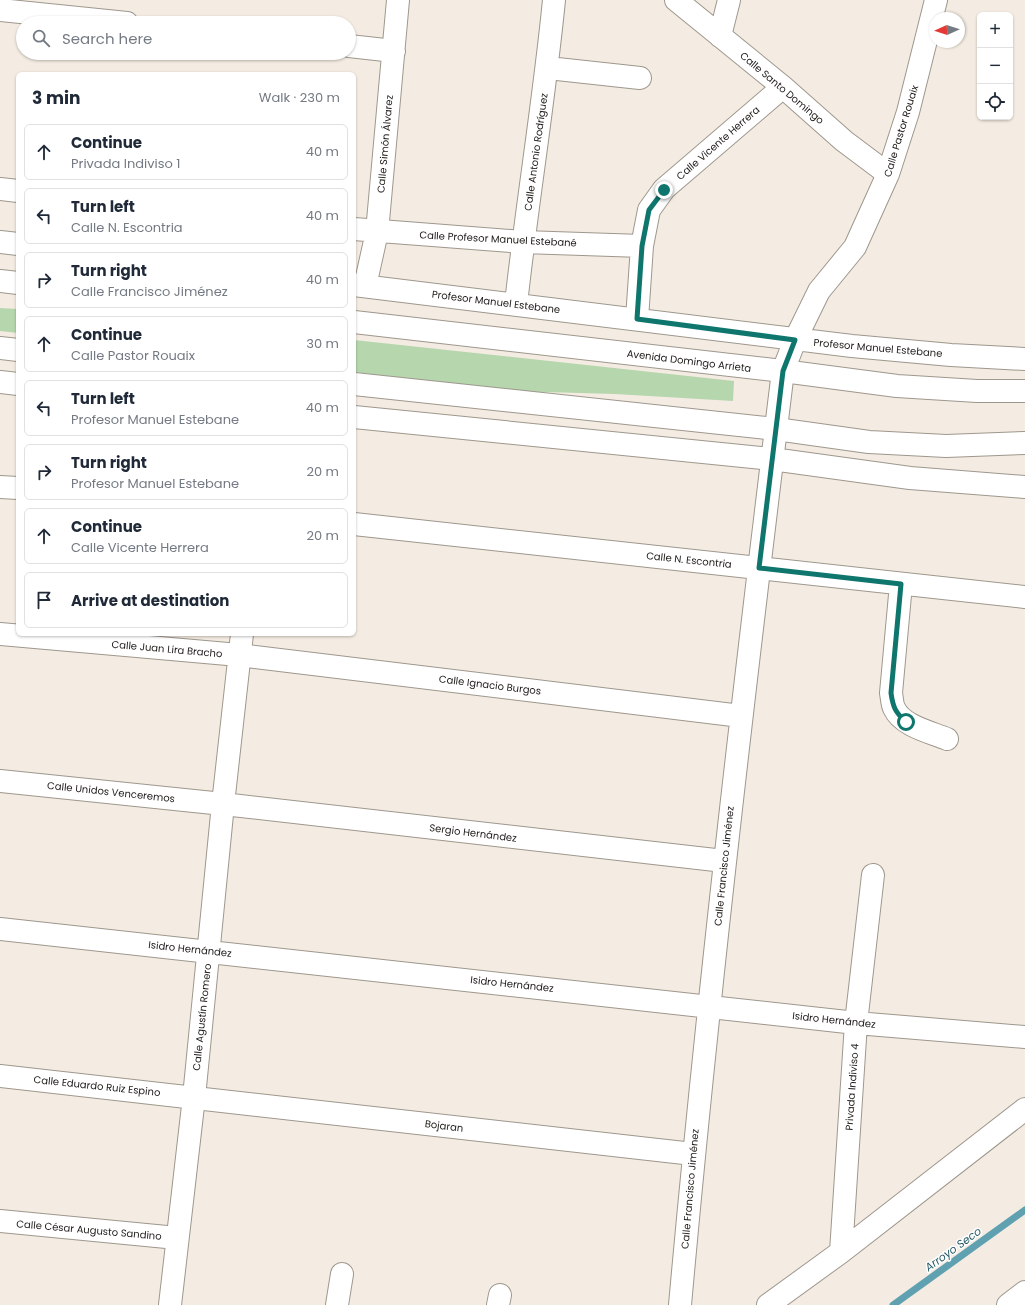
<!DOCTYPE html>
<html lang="en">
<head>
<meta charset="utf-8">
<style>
  body { margin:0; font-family:Poppins,sans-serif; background:#f2f2f3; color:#1f2937 }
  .controls { position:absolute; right:12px; top:12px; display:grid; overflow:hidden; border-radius:6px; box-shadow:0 1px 3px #0004 }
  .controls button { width:36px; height:36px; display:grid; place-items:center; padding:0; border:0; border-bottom:1px solid #e0e1e3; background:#fff; color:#1f2937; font:20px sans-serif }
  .compass { position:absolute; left:929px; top:12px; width:36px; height:36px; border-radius:50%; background:#fff; box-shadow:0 1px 3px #0004; rotate:267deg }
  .stop { position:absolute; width:12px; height:12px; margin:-9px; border:3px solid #0f766e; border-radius:50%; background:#fff }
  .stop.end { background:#0f766e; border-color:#fff; box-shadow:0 1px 4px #0008 }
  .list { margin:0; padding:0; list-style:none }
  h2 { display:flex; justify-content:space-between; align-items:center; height:52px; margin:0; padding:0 16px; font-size:17px }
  h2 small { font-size:13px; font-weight:400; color:#747a83 }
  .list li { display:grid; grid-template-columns:26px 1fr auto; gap:12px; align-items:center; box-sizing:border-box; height:56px; margin:0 8px 8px; padding:0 8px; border:1px solid #e0e1e3; border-radius:6px }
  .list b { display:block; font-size:15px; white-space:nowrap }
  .list p { margin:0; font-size:13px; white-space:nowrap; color:#747a83 }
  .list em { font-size:13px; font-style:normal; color:#747a83 }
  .icon { flex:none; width:22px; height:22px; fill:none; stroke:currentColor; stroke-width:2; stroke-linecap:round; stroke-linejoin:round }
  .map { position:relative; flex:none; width:1025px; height:1305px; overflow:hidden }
  .search { position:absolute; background:#fff; box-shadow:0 1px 3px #0004; left:16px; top:16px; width:340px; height:44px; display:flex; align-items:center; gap:10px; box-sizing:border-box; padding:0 14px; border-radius:22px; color:#747a83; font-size:15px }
  .panel { position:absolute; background:#fff; box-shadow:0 1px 3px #0004; left:16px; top:72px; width:340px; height:564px; border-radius:6px }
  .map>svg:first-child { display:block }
</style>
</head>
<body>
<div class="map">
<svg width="1025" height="1305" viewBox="0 0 1025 1305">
  <rect width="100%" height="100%" fill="#f4ece2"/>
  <!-- green -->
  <path fill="#b6d6ad" d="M0,308l18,1v24l-18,-2z
    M354,340l380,41 -1,20 -118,-7 -107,-3 -154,-19z"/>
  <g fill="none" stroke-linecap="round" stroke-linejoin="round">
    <!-- stream -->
    <path stroke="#60a1b1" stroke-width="7" d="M893,1305l132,-95"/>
    <!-- minor casing -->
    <g stroke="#9e978d" stroke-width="24">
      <path id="minor" d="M676,0l107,87 61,54 44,33
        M0,10l127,13
        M720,36l9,-36
        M349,46l45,5
        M548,68l92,10
        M0,189l18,2
        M354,229l169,13 119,4
        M0,242l18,2
        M354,285l498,61 99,9 74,4
        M365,286l12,-54 21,-232
        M516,304c11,-101 28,-202 38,-304
        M637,319l5,-73 7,-36 15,-21 119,-102
        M0,382l18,2
        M354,417l418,42 138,19 115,9
        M0,487l18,1
        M354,524l671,73
        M901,584l-10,109c1,5 1,11 3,15 8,18 36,24 53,31
        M0,634l239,21 502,61
        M0,781l223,23 501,57
        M0,929l856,94 169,14
        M0,1076l693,78
        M0,1221l177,17
        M841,1252l15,-229 17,-148
        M170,1305l24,-208 29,-293 19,-170
        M337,1305l5,-31
        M498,1305l2,-10
        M680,1305c28,-312 65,-623 103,-934l12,-31 24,-49 36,-44 33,-73 20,-62 28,-112
        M768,1305l73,-53 184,-143
        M1008,1305l17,-13"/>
    </g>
    <!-- major casing -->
    <g stroke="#9e978d" stroke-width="24">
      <path id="major" d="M0,281l18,2
        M354,322l429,49 114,15 80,5h48
        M0,348l18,2
        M354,384l422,45 93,13 77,4 79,-3"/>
    </g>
    <!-- minor -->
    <use href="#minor" stroke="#fff" stroke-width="22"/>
    <!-- major -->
    <use href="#major" stroke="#fff" stroke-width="22"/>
  </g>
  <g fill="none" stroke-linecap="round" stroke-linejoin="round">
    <!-- route -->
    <path stroke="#0f766e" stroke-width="5" d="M664,190l-15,20 -7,36 -5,73 158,21 -12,31 -24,197 142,16 -10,109c2,14 4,19 15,29"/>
  </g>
  <g text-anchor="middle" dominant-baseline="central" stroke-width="3" stroke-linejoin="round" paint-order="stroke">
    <!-- street labels -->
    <g font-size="10" fill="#1d1a17" stroke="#fff">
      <text transform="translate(782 88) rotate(40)">Calle Santo Domingo</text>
      <text transform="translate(901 131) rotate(-73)">Calle Pastor Rouaix</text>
      <text transform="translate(718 143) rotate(-41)">Calle Vicente Herrera</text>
      <text transform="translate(385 144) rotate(-85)">Calle Simón Álvarez</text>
      <text transform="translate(536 152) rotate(-82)">Calle Antonio Rodríguez</text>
      <text transform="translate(498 239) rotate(3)">Calle Profesor Manuel Estebané</text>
      <text transform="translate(496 302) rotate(7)">Profesor Manuel Estebane</text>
      <text transform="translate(878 348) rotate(5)">Profesor Manuel Estebane</text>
      <text transform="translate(689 361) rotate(7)">Avenida Domingo Arrieta</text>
      <text transform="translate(689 560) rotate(6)">Calle N. Escontria</text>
      <text transform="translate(167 649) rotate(5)">Calle Juan Lira Bracho</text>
      <text transform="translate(490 685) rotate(7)">Calle Ignacio Burgos</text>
      <text transform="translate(111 792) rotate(6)">Calle Unidos Venceremos</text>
      <text transform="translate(473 833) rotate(7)">Sergio Hernández</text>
      <text transform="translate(724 866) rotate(-84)">Calle Francisco Jiménez</text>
      <text transform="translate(190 949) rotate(6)">Isidro Hernández</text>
      <text transform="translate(512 984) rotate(6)">Isidro Hernández</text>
      <text transform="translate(202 1017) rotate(-84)">Calle Agustín Romero</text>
      <text transform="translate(834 1020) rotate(6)">Isidro Hernández</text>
      <text transform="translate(97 1086) rotate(6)">Calle Eduardo Ruiz Espino</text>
      <text transform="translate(852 1087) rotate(-86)">Privada Indiviso 4</text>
      <text transform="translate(444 1126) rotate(7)">Bojaran</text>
      <text transform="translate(690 1189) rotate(-85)">Calle Francisco Jiménez</text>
      <text transform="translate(89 1230) rotate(5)">Calle César Augusto Sandino</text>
    </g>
    <!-- water labels -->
    <g font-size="11" font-style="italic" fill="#225965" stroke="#fff">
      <text transform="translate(953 1249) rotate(-36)">Arroyo Seco</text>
    </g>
  </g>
</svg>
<div class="controls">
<button>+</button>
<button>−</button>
<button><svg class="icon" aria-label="locate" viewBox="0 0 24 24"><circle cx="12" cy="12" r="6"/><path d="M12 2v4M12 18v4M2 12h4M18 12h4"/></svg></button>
</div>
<svg class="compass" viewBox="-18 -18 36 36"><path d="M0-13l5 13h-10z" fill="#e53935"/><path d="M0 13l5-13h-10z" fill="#747a83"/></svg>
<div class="stop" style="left:906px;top:722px"></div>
<div class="stop end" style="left:664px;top:190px"></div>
<div class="search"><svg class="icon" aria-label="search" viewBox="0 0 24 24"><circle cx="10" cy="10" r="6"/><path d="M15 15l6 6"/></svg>Search here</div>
<section class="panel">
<h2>3 min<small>Walk · 230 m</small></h2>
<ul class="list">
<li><svg class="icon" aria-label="ahead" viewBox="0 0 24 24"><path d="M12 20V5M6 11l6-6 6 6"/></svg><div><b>Continue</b><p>Privada Indiviso 1</p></div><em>40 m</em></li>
<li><svg class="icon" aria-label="left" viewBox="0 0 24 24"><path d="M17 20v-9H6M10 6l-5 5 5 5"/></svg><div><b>Turn left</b><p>Calle N. Escontria</p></div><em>40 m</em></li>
<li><svg class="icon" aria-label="right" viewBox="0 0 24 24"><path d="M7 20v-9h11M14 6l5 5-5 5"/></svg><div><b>Turn right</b><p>Calle Francisco Jiménez</p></div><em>40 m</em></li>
<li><svg class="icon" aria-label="ahead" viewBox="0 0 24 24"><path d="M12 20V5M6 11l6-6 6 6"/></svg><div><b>Continue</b><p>Calle Pastor Rouaix</p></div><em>30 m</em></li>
<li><svg class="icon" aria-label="left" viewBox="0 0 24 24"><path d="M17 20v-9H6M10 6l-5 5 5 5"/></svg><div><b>Turn left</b><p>Profesor Manuel Estebane</p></div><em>40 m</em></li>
<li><svg class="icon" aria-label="right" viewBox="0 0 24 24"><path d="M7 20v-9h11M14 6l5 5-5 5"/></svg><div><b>Turn right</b><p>Profesor Manuel Estebane</p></div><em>20 m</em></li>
<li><svg class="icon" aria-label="ahead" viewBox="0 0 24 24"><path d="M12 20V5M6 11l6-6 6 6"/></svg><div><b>Continue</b><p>Calle Vicente Herrera</p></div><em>20 m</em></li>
<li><svg class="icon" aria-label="arrive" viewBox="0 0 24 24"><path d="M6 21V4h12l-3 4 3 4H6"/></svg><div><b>Arrive at destination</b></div></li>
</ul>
</section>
</div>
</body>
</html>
